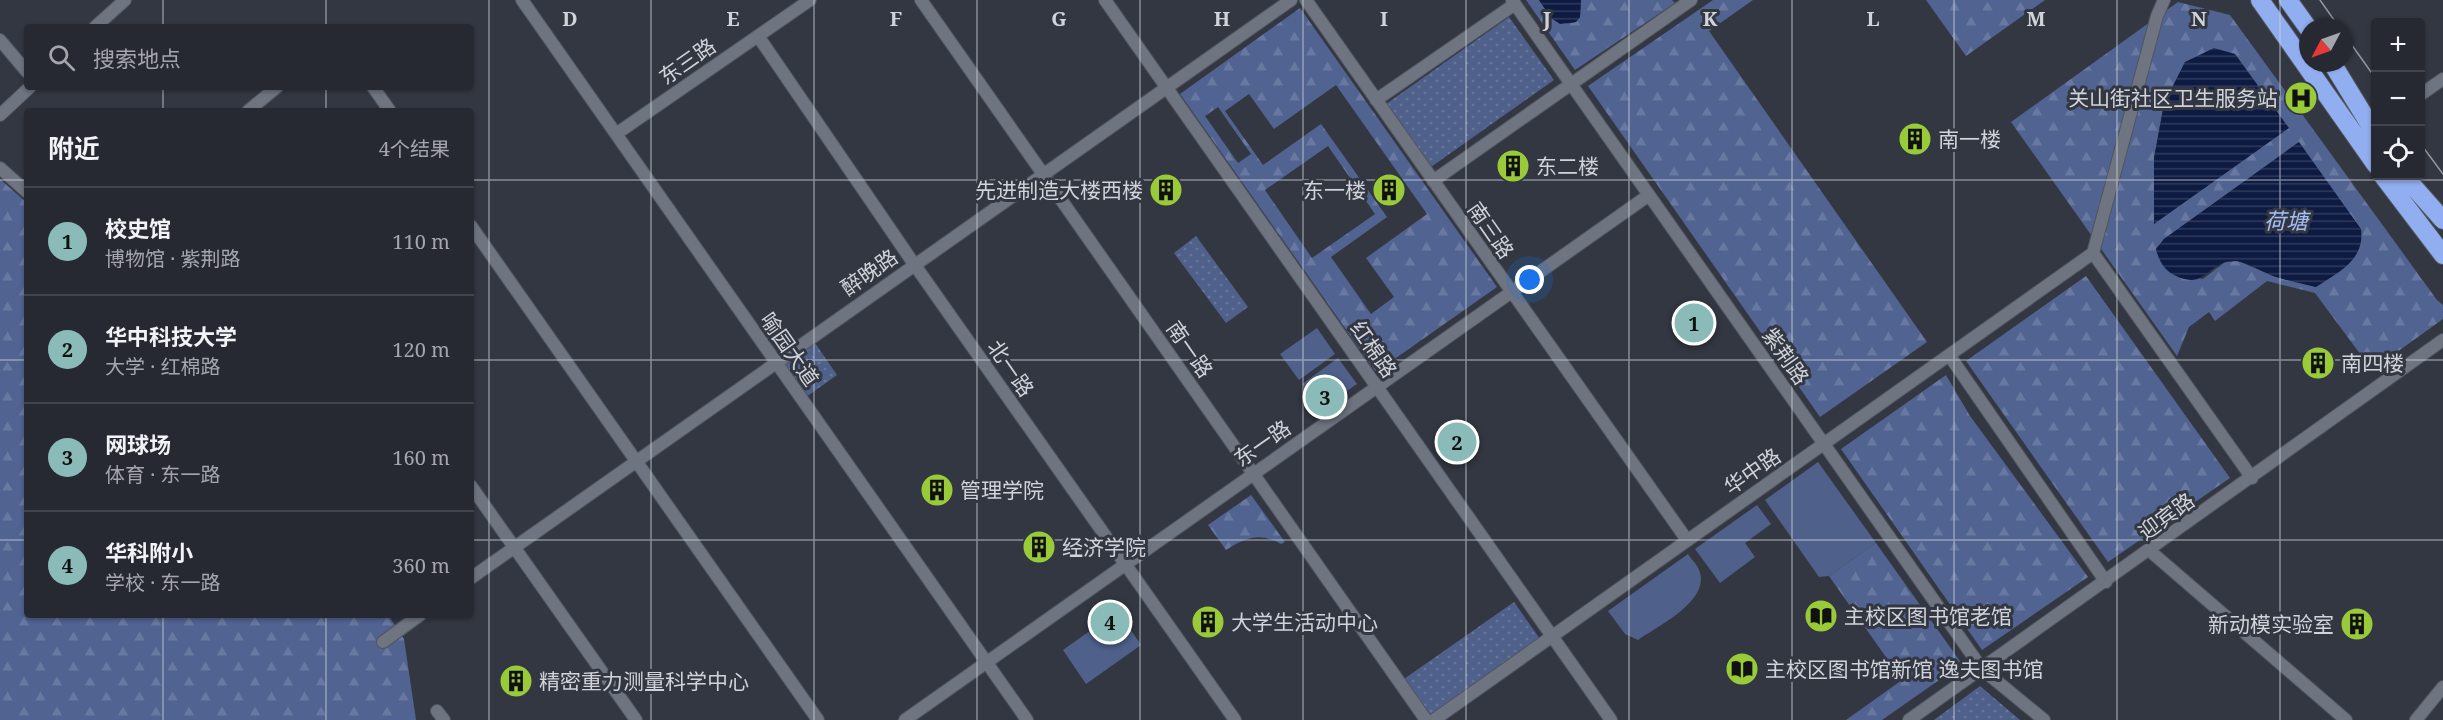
<!DOCTYPE html>
<html lang="zh">
<head>
<meta charset="utf-8">
<style>
  body { margin:0; font-family:"Noto Serif","Noto Sans SC",serif; background:#32353e; color:#f1f3f6 }
  .controls { position:absolute; right:18px; top:18px; display:grid; overflow:hidden; border-radius:6px; box-shadow:0 2px 4px #0004 }
  .controls button { width:54px; height:54px; display:grid; place-items:center; padding:0; border:0; border-bottom:2px solid #42454d; background:#262932; color:#f1f3f6; font:30px sans-serif }
  .compass { position:absolute; left:2299px; top:18px; width:54px; height:54px; border-radius:50%; background:#262932; box-shadow:0 2px 4px #0004; rotate:229deg }
  .you { position:absolute; left:1530px; top:280px; width:21px; height:21px; margin:-15px; border:4px solid #fff; border-radius:50%; background:#1a73e8; box-shadow:0 0 0 9px #1a73e833 }
  .badge { display:grid; place-items:center; width:39px; height:39px; border-radius:50%; background:#8bbbb9; color:#111; font-size:20px; font-weight:700 }
  .pin { position:absolute; translate:-50% -50%; border:3px solid #fff; box-shadow:0 2px 6px #0006 }
  .list { margin:0; padding:0; list-style:none }
  h2 { display:flex; justify-content:space-between; align-items:center; height:78px; margin:0; padding:0 24px; font-size:26px }
  h2 small { font-size:20px; font-weight:400; color:#a4a6ac }
  .list li { display:grid; grid-template-columns:39px 1fr auto; gap:18px; align-items:center; box-sizing:border-box; height:108px; padding:0 24px; border-top:2px solid #42454d }
  .list b { display:block; font-size:22px; white-space:nowrap }
  .list p { margin:0; font-size:20px; white-space:nowrap; color:#a4a6ac }
  .list em { font-size:20px; font-style:normal; color:#a4a6ac }
  .icon { flex:none; width:33px; height:33px; fill:none; stroke:currentColor; stroke-width:2; stroke-linecap:round; stroke-linejoin:round }
  .map { position:relative; flex:none; width:2443px; height:720px; overflow:hidden }
  .search { position:absolute; background:#262932; box-shadow:0 2px 4px #0004; left:24px; top:24px; width:450px; height:66px; display:flex; align-items:center; gap:15px; box-sizing:border-box; padding:0 21px; border-radius:6px; color:#a4a6ac; font-size:22px }
  .panel { position:absolute; background:#262932; box-shadow:0 2px 4px #0004; left:24px; top:108px; width:450px; height:510px; border-radius:6px }
  .map>svg:first-child { display:block }
</style>
</head>
<body>
<div class="map">
<svg width="2443" height="720" viewBox="0 0 2443 720">
  <defs>
    <pattern id="forest-firs" width="22" height="20" patternUnits="userSpaceOnUse" patternTransform="scale(1.5)"><rect width="22" height="20" fill="#506391"/><path d="M5 1l3.5 6h-7zM16 11l3.5 6h-7z" fill="#6878a0"/></pattern>
    <pattern id="park-dots" width="8" height="8" patternUnits="userSpaceOnUse" patternTransform="scale(1.5)"><rect width="8" height="8" fill="#4f618b"/><path d="M2 2h.1M6 6h.1" fill="none" stroke="#67779b" stroke-width="1.8" stroke-linecap="round"/></pattern>
    <pattern id="water-rules" width="6" height="5" patternUnits="userSpaceOnUse" patternTransform="scale(1.5)"><rect width="6" height="5" fill="#0d1a42"/><path d="M0 2.5h6" fill="none" stroke="#2f3a5d"/></pattern>
  </defs>
  <rect width="100%" height="100%" fill="#333742"/>
  <!-- green -->
  <path fill="#4f618b" d="M1317,328l18,26 -36,26 -19,-26z
    M1338,358l19,26 -37,26 -18,-26z
    M1818,462l58,81 -47,33 -10,1 -54,-77z
    M1757,505l14,19 -26,19 10,14 -35,26 -25,-34z
    M1688,554c3,5 9,10 11,16 13,30 -41,56 -61,70l-13,-6 -17,-23z
    M1118,611l23,34 -55,39 -23,-34z"/>
  <!-- forest -->
  <path fill="url(#forest-firs)" fill-rule="evenodd" d="M1526,0h13c11,16 17,27 37,22l4,-5 1,-17h91l3,3 -100,67z
    M1713,0h40l-44,31 218,311 -107,75 -232,-331z
    M1926,0h119l-79,56z
    M2178,2l52,13 207,285 6,5v14l-71,51 -57,-77 -48,-12 -52,40 -6,-9 -20,15 -12,29 -166,-234zM2185,62l-30,162 -1,-66 10,-54zM2299,142l17,145 -42,-11 -36,-15 -13,1 -22,17c-24,-5 -40,-5 -47,-30l8,-10z
    M1300,8l197,279 -121,85 -196,-278zM1336,85l91,129 -61,44 28,39 -23,17 -40,-57 56,-40 -66,-93 -58,41 -38,-54 24,-17 25,35zM1218,107l33,47 -13,9 -33,-47zM1328,146l47,68 -63,44 -47,-68z
    M0,179l27,24v412h361l16,24 12,81h-416z
    M2086,276l144,202 -122,84 -142,-201z
    M1946,375l24,41 118,161 -106,73 -141,-201z
    M1251,495l34,47 -4,2c-21,-12 -35,-7 -55,6l-18,-25z
    M1876,543l86,121 -80,56h-36l56,-40 -73,-104z"/>
  <!-- park -->
  <path fill="url(#park-dots)" d="M1509,17l45,63 -123,87 -45,-63z
    M1196,236l52,71 -22,16 -52,-70z
    M815,343l22,32 -31,22 -23,-33z
    M1514,602l26,37 -110,78 -26,-38z
    M1980,686l40,34h-86z"/>
  <!-- water -->
  <path fill="url(#water-rules)" d="M1539,0h42l-1,17 -4,5 -16,2 -9,-6z
    M2214,48l21,6 54,74 -135,96v-66l10,-54 21,-42z
    M2299,142l62,87c4,31 -22,43 -45,58 -13,-3 -27,-6 -40,-10 -13,-4 -26,-14 -40,-16 -28,-2 -29,31 -62,14 -11,-6 -15,-15 -18,-26l8,-10z"/>
  <g fill="none" stroke-linecap="round" stroke-linejoin="round">
    <!-- minor casing -->
    <g stroke="#51555e" stroke-width="14">
      <path id="minor" d="M522,0l505,720
        M921,0l505,720
        M1105,0l506,720
        M1306,0l381,540
        M1512,0l470,669 62,51
        M95,27l30,-27
        M758,36l156,228 321,456
        M0,40l27,32
        M373,87l17,24
        M2420,95l23,-16
        M1376,100l139,-96
        M248,111l29,-24
        M0,115l30,-28
        M616,134l194,-134
        M0,168l27,24
        M1433,181l258,-181
        M471,226l347,494
        M2093,253l159,225
        M2093,253l64,-237 7,-16
        M1949,355l157,227
        M471,486l165,234
        M2150,551l196,169
        M471,578l820,-578
        M383,642l37,-27
        M437,711l7,9
        M905,720l744,-525
        M1434,720l659,-467
        M1909,720l534,-380
        M2416,720l27,-33"/>
    </g>
    <!-- highway casing -->
    <g stroke="#51555e" stroke-width="20">
      <path id="highway" d="M2260,0l116,165
        M2288,0l20,28
        M2332,63l44,72
        M2383,176l60,79
        M2404,176l39,44"/>
    </g>
    <!-- minor -->
    <use href="#minor" stroke="#6e7480" stroke-width="12"/>
    <!-- highway -->
    <use href="#highway" stroke="#91aef0" stroke-width="18"/>
    <!-- tram -->
    <path stroke="#94979f" stroke-width="1.5" d="M2320,0l19,27
      M2344,34l32,45
      M2420,143l23,31"/>
  </g>
  <!-- grid -->
  <path fill="none" stroke="#d0d3d9" stroke-width="1.5" stroke-opacity="0.55" d="M163,0v27M326,0v27M489,0v720M651,0v720M814,0v720M977,0v720M1140,0v720M1303,0v720M1466,0v720M1629,0v720M1792,0v720M1954,0v720M2117,0v720M2280,0v720M163,87v24M326,87v24M0,180h27M471,180h1972M0,360h27M471,360h1972M0,540h27M471,540h1972M163,615v105M326,615v105"/>
  <!-- icons -->
  <defs>
    <g id="hospital-disc" transform="scale(1.725)"><circle r="9.5" fill="#98cb37" stroke="#333742"/><path d="M-5-5h3v3.5h4V-5h3V5h-3V1.5h-4V5h-3Z" fill="#111"/></g>
    <g id="building-disc" transform="scale(1.725)"><circle r="9.5" fill="#98cb37" stroke="#333742"/><path d="M-4-6H4V6H1V3H-1V6H-4ZM-2.5-4.3h1.7v1.8h-1.7ZM.8-4.3h1.7v1.8H.8ZM-2.5-1h1.7V.8h-1.7ZM.8-1h1.7V.8H.8Z" fill="#111"/></g>
    <g id="library-disc" transform="scale(1.725)"><circle r="9.5" fill="#98cb37" stroke="#333742"/><path d="M-6-4Q-3-5.5-.7-3.5V5Q-3 3-6 4ZM6-4Q3-5.5 .7-3.5V5Q3 3 6 4Z" fill="#111"/></g>
  </defs>
  <g fill-rule="evenodd">
    <use href="#hospital-disc" x="2301" y="98"/>
    <use href="#building-disc" x="1915" y="139"/>
    <use href="#building-disc" x="1513" y="166"/>
    <use href="#building-disc" x="1166" y="190"/>
    <use href="#building-disc" x="1389" y="190"/>
    <use href="#building-disc" x="2318" y="363"/>
    <use href="#building-disc" x="937" y="490"/>
    <use href="#building-disc" x="1039" y="547"/>
    <use href="#library-disc" x="1821" y="616"/>
    <use href="#building-disc" x="1208" y="622"/>
    <use href="#building-disc" x="2357" y="624"/>
    <use href="#library-disc" x="1742" y="669"/>
    <use href="#building-disc" x="516" y="681"/>
  </g>
  <g text-anchor="middle" dominant-baseline="central" stroke-width="6" stroke-linejoin="round" paint-order="stroke">
    <!-- street labels -->
    <g font-size="21" fill="#d0d3d9" stroke="#333742">
      <text transform="translate(687 61) rotate(-35)">东三路</text>
      <text transform="translate(1491 230) rotate(55)">南三路</text>
      <text transform="translate(869 272) rotate(-35)">醉晚路</text>
      <text transform="translate(790 349) rotate(55)">喻园大道</text>
      <text transform="translate(1190 349) rotate(55)">南一路</text>
      <text transform="translate(1374 349) rotate(55)">红棉路</text>
      <text transform="translate(1786 356) rotate(55)">紫荆路</text>
      <text transform="translate(1011 368) rotate(55)">北一路</text>
      <text transform="translate(1262 443) rotate(-35)">东一路</text>
      <text transform="translate(1752 471) rotate(-35)">华中路</text>
      <text transform="translate(2166 516) rotate(-36)">迎宾路</text>
    </g>
    <!-- poi labels -->
    <g font-size="21" fill="#d0d3d9" stroke="#333742" text-anchor="start">
      <text x="2278" y="98" text-anchor="end">关山街社区卫生服务站</text>
      <text x="1938" y="139">南一楼</text>
      <text x="1536" y="166">东二楼</text>
      <text x="1143" y="190" text-anchor="end">先进制造大楼西楼</text>
      <text x="1366" y="190" text-anchor="end">东一楼</text>
      <text x="2341" y="363">南四楼</text>
      <text x="960" y="490">管理学院</text>
      <text x="1062" y="547">经济学院</text>
      <text x="1844" y="616">主校区图书馆老馆</text>
      <text x="1231" y="622">大学生活动中心</text>
      <text x="2334" y="624" text-anchor="end">新动模实验室</text>
      <text x="1765" y="669">主校区图书馆新馆 逸夫图书馆</text>
      <text x="539" y="681">精密重力测量科学中心</text>
    </g>
    <!-- water labels -->
    <g font-size="22" font-style="italic" fill="#a7c0f9" stroke="#333742">
      <text x="2286" y="220">荷塘</text>
    </g>
  </g>
  <g font-size="20" text-anchor="middle" font-weight="bold" fill="#d0d3d9" stroke="#333742" stroke-width="6" stroke-linejoin="round" paint-order="stroke">
    <text x="570" y="26">D</text>
    <text x="733" y="26">E</text>
    <text x="896" y="26">F</text>
    <text x="1059" y="26">G</text>
    <text x="1222" y="26">H</text>
    <text x="1384" y="26">I</text>
    <text x="1547" y="26">J</text>
    <text x="1710" y="26">K</text>
    <text x="1873" y="26">L</text>
    <text x="2036" y="26">M</text>
    <text x="2199" y="26">N</text>
  </g>
</svg>
<div class="controls">
<button>+</button>
<button>−</button>
<button><svg class="icon" aria-label="locate" viewBox="0 0 24 24"><circle cx="12" cy="12" r="6"/><path d="M12 2v4M12 18v4M2 12h4M18 12h4"/></svg></button>
</div>
<svg class="compass" viewBox="-18 -18 36 36"><path d="M0-13l5 13h-10z" fill="#e53935"/><path d="M0 13l5-13h-10z" fill="#a4a6ac"/></svg>
<div class="you"></div>
<div class="pin badge" style="left:1694px;top:323px">1</div>
<div class="pin badge" style="left:1457px;top:442px">2</div>
<div class="pin badge" style="left:1325px;top:397px">3</div>
<div class="pin badge" style="left:1110px;top:622px">4</div>
<div class="search"><svg class="icon" aria-label="search" viewBox="0 0 24 24"><circle cx="10" cy="10" r="6"/><path d="M15 15l6 6"/></svg>搜索地点</div>
<section class="panel">
<h2>附近<small>4个结果</small></h2>
<ul class="list">
<li><span class="badge">1</span><div><b>校史馆</b><p>博物馆 · 紫荆路</p></div><em>110 m</em></li>
<li><span class="badge">2</span><div><b>华中科技大学</b><p>大学 · 红棉路</p></div><em>120 m</em></li>
<li><span class="badge">3</span><div><b>网球场</b><p>体育 · 东一路</p></div><em>160 m</em></li>
<li><span class="badge">4</span><div><b>华科附小</b><p>学校 · 东一路</p></div><em>360 m</em></li>
</ul>
</section>
</div>
</body>
</html>
